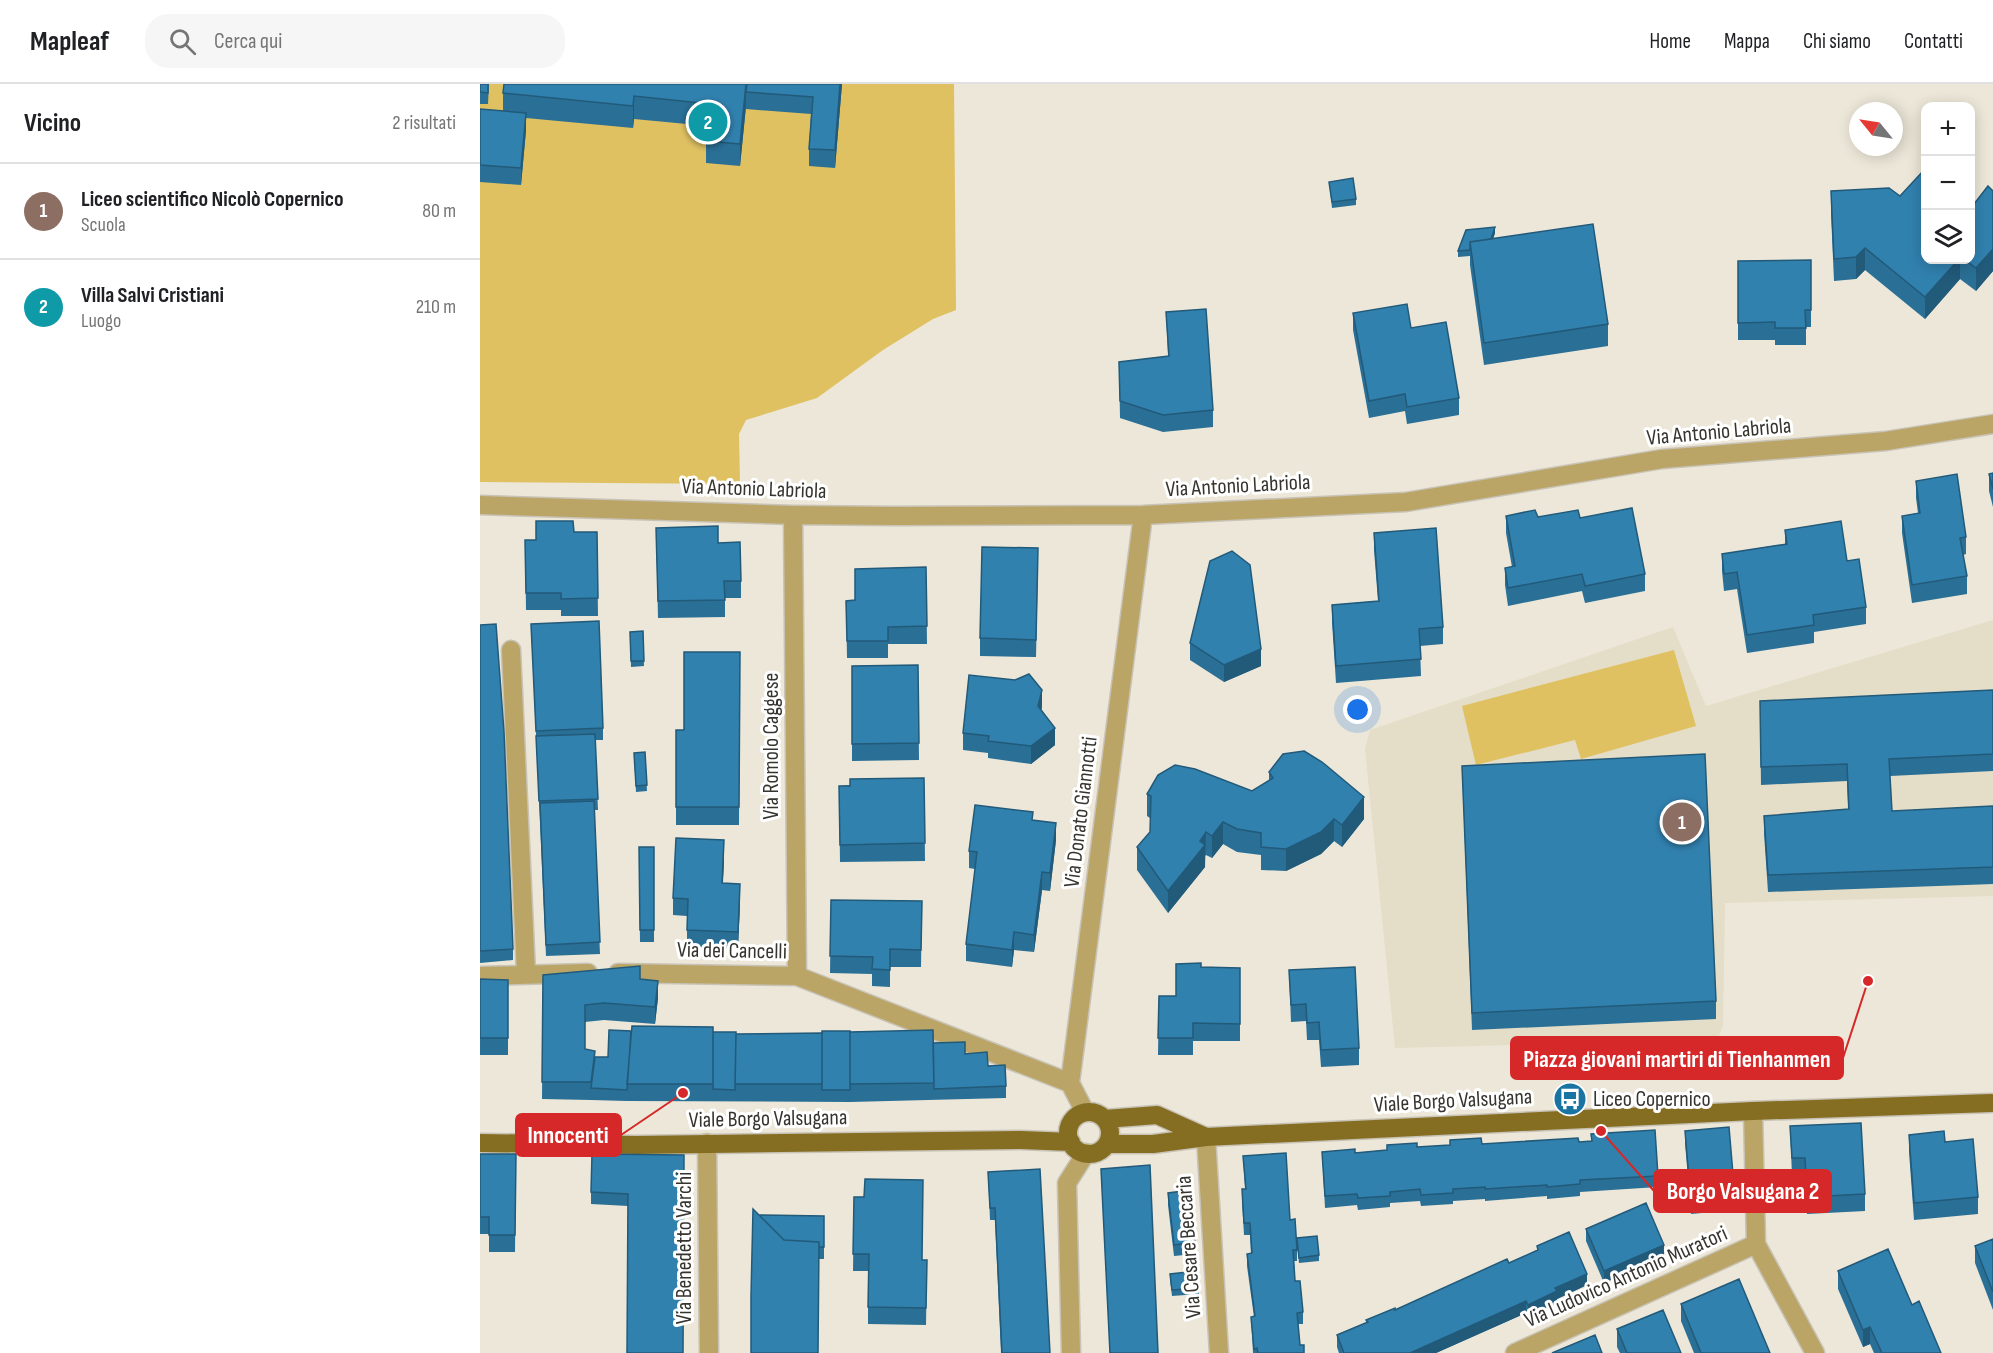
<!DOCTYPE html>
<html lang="it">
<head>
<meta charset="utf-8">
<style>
  body { margin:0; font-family:"Sofia Sans Condensed",sans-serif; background:#f6f6f6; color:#202124 }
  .controls { position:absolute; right:18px; top:18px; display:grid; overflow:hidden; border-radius:12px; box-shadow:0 3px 15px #0003 }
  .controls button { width:54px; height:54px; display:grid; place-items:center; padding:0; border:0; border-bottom:2px solid #e0e0e0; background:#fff; color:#202124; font:30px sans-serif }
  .compass { position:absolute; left:1369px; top:18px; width:54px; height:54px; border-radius:50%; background:#fff; box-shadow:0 3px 15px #0003; rotate:300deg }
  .you { position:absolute; left:878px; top:626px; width:21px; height:21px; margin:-15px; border:4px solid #fff; border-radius:50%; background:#1a73e8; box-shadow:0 0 0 9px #1a73e833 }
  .badge { display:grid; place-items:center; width:39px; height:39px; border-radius:50%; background:#1a73e8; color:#fff; font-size:20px; font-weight:700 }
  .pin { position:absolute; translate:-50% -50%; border:3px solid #fff; box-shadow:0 2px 6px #0006 }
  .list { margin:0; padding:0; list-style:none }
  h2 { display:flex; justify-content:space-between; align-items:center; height:78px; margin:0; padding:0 24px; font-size:26px }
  h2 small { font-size:20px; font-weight:400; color:#757577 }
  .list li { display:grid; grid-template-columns:39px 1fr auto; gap:18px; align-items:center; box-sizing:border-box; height:96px; padding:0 24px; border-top:2px solid #e0e0e0 }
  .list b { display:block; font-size:22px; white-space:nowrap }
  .list p { margin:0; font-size:20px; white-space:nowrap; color:#757577 }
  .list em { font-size:20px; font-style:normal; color:#757577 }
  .icon { flex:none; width:33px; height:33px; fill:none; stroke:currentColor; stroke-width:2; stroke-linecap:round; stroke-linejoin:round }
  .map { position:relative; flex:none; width:1513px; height:1269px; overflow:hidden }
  header { display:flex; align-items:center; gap:36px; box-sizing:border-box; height:84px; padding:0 30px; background:#fff; border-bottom:2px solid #e0e0e0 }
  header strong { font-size:28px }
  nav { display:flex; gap:33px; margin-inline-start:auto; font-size:21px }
  .search { width:420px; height:54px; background:#f6f6f6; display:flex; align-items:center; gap:15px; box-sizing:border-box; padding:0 21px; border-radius:24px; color:#757577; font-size:22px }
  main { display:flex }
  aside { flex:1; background:#fff }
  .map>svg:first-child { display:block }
</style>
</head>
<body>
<header>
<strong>Mapleaf</strong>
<div class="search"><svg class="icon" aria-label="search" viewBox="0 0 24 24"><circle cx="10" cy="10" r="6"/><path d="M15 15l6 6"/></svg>Cerca qui</div>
<nav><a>Home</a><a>Mappa</a><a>Chi siamo</a><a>Contatti</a></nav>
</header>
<main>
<aside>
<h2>Vicino<small>2 risultati</small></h2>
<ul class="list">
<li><span class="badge" style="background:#8d6e63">1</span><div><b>Liceo scientifico Nicolò Copernico</b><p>Scuola</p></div><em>80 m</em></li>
<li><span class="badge" style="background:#0f9aa8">2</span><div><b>Villa Salvi Cristiani</b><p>Luogo</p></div><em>210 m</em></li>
</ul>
</aside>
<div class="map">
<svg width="1513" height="1269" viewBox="0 0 1513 1269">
  <rect width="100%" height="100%" fill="#ece7d8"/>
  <!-- built -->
  <path fill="#e4ddc7" d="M1513,536v276l-268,7 -2,122 -6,15 -322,8 -30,-299 5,-19 303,-103 33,79z"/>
  <!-- green -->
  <path fill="#e0c162" d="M0,0h474l2,226 -23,9 -50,31 -66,48 -71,22 -7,14 1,50 -260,-2z
    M1194,566l22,76 -115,33 -6,-19 -99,25 -14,-59z"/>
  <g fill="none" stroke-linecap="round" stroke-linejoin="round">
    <!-- minor casing -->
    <g stroke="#c8c3b6" stroke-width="21">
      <path id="minor" d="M0,421l313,10 100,1 250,-1 263,-13 256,-43 224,-18 107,-17
        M313,431l4,461
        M31,566l15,323
        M138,889l179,3 273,107
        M0,892l108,-3
        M1273,1027l3,133 59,109
        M605,1028l-15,-29 73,-568
        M726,1053l13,216
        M227,1059l2,210
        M591,1269l-4,-170 19,-30
        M1035,1269l241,-109"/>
    </g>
    <!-- major casing -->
    <g stroke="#c8c3b6" stroke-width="21">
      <path id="major" d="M588 1049a21 21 0 1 1 42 0a21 21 0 1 1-42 0Z
        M625,1035l52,-4 49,22
        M0,1059l156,2 385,-5 50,2
        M627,1060h46l53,-7 547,-26 238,-8"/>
    </g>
    <!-- minor -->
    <use href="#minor" stroke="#baa566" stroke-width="18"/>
    <!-- major -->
    <use href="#major" stroke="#856e22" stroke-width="18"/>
  </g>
  <!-- wall -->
  <path fill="#2a6f96" d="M0,0h9l-1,20h-8z
    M362,0l-7,84 -26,-2v-17l2,-35 -65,-5v-3l-6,60 -34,-3v-22l2,-15 -74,-7 -1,9 -107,-10v12l-5,55 -41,-3v-73l23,2v-18z
    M849,98l27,17v6l-24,3z
    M1351,107l95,69h45l22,-69v80l-17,20 -16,-12 -35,40 -60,-49 -9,9 -22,2 -3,-68z
    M1015,149l-2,6 115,85v22l-124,19 -14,-100v-9l-12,1v-6z
    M1331,176v67h-5v18h-31v-5h-37v-79z
    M686,228l47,98v17l-50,5 -43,-14 -1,-56 49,-6z
    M873,229l58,15 48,70v17l-52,9 -2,-13 -36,7 -16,-88z
    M1513,389v34l-4,-16v-17z
    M1436,397l50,56v17l-3,1 4,21v18l-55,9 -10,-70v-17l16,-3 -2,-15z
    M1026,432l74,2 65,56v17l-60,12 -3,-12 -74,15 -3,-21v-17l7,-1 -6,-34z
    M176,444l62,15 23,38v17h-16v19l-67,1z
    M1305,446l62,31 19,46v17l-52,8v11l-67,10 -10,-64 -13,2 -2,-20v-17l63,-10z
    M94,448h23l1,84h-37v-6h-35l-1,-70h11z
    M894,449l69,94v17l-23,2 1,30 -85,7 -4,-61v-17l46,-4 -4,-51z
    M558,481l-2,92 -56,-1v-18z
    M446,483l1,77h-39v14h-41l-1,-57 9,-1z
    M51,540l72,104v12h-8l3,70h-4l6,144 -54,2z
    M0,541l33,324v11l-33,3z
    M163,547l1,35 -13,1 -1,-35z
    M710,559l71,23 -37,16 -34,-22z
    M260,568l-1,173h-63v-95h8z
    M438,581l1,95 -67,1v-95z
    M1513,606v81l-103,5 2,35 101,-5v78l-225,8 -4,-59v-17l84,-7 -1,-28 -86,4 -1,-84z
    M562,623l-1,4 14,34 -24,19 -43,-6v-5l-25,-3v-17z
    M165,668l2,39 -11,1 -2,-39z
    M982,682l254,235v18l-244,11z
    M789,688l95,47 -22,28 -8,-6 -13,13 -35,17 -25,-1v-15l-24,-3 -14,-8 -11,14 -6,-3 -1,1v11l-37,46 -31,-43v-23l13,-15v-14l-3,-2v-22l105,-3 17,-11z
    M444,694l1,83 -85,1 -1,-76z
    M553,736l23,20 -6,51 -8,-1 -8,62 -20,-2 -2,17 -46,-6v-17l9,-75 -6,-1v-17z
    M159,763h15v95h-14z
    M244,774l-1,25 17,18 -2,48 -51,-2v-31l-14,-1v-17z
    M351,816l91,1 -1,66h-31v20l-18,-1v-12l-42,-1z
    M721,883l39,1v73h-47v14h-35l1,-59h17z
    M809,886l70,78v17l-38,2 -2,-27h-12l-1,-19 -15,1z
    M63,891l97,4 18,19 -3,26 -51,-4 -19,2v27l10,8h13l23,-26 82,1 23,4 114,-4 83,11 32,11 23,12 18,20v12l-156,4 -223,-1 -36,-1 -49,-1z
    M0,895l28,1v75h-28z
    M1310,1042l75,68v17l-58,3 -2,-39 -13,1z
    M1205,1047l50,67v12l-44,4 -6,-71z
    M1429,1051l36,7 33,55v17l-64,6 -5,-68z
    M1099,1058l79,34v11l-78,5v4l-33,3v-3l-62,5v-2l-32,2v3l-32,2 -1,-5 -30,2v4l-32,3 -1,-5 -32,3 -3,-56 33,1 62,-6z
    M0,1070h36l-1,98h-26v-18h-9z
    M204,1071l-56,51 -37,-2v-12z
    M763,1072l47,64 7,30v11h-3l1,20 8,31v12h-5l2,21 4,8h-51l-2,-36h3l-7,-51v-12h4l-1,-19h-6l-2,-34v-12h3z
    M621,1085l57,184h-48z
    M508,1088l62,181h-49l-6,-133h-5z
    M688,1109l27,49v12l-21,2 -6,-51z
    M374,1113l68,63h5l-1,65 -58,-1v-53h-15z
    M279,1131l65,1v43h-5z
    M1106,1145l78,28 -60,26 -18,-42z
    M1513,1155v71l-18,-47v-17z
    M817,1160l22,11v6l-20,2z
    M1057,1162l50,39 -30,14v4l-29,13 -2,-3 -90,40h-97l-2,-6v-12l29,-12v-3l29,-10 142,-59z
    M1358,1187l74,34 29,48h-67l-4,-9 -7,3 -25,-58z
    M690,1195l29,9v6l-27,2z
    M1201,1220l89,49h-76l-13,-32z
    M1137,1245l64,24h-61l-3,-6z"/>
  <!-- shaded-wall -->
  <path fill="#225a7a" d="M266,0v22l-6,60v-22z
    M360,0h2l-7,84v-18z
    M154,12v23l-1,9v-22z
    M46,29v17l-5,55v-17z
    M1015,143v6l-7,21v-6z
    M1385,164v22l-9,9v-22z
    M1513,165v22l-17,20v-23z
    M1478,176h2v19l-35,40v-22z
    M781,565v17l-37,16v-17z
    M562,606v17l-4,17v-18z
    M575,644v17l-24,19v-18z
    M884,713v22l-22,28v-22z
    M854,735v22l-13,13 -35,17v-22z
    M743,738v22l-11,14v-22z
    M576,739v17l-6,51v-18z
    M726,748l-1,35 -37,46v-22z
    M244,756v18l-2,42v-17z
    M562,788v18l-8,62v-17z
    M260,800v17l-2,48v-17z
    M534,848v18l-2,17v-17z
    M178,897v17l-3,26v-17z
    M1184,1161v12l-60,26v-12z
    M1107,1190v11l-30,14v4l-29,13v-11l27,-17z
    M1046,1217v12l-90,40h-26z
    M1390,1243v17l-7,3v-17z"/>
  <!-- building -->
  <path fill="#3181af" stroke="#225a7a" stroke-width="1.5" d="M0,0h8v9l-8,-1z
    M24,0h242l-6,60 -34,-3 4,-37 -76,-8 -1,10 -130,-13z
    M267,0h93l-5,66 -26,-1 4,-52 -67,-5z
    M0,25l46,4 -5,55 -41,-3z
    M1444,86l2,2v88h32l-33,37 -60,-49 -9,9 -22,2 -3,-68 58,-3 11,8z
    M873,94l3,21 -24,3 -3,-20z
    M1508,102l5,5v58l-17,19 -11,-8h6v-52z
    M1113,140l15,100 -124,19 -14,-101z
    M1015,143l-4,12 -21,3v8l-12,1 8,-21z
    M1331,176v50h-6l1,18h-31v-6l-37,1v-62z
    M927,220l4,24 35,-6 13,76 -52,9 -2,-13 -36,7 -16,-88z
    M726,225l7,101 -50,5 -43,-14 -1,-39 50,-6 -3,-44z
    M1513,389v16l-4,-15z
    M1477,390l9,63 -6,1 7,38 -55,9 -10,-69 18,-3 -4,-32z
    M1152,424l13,66 -60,12 -3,-12 -74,14 -3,-20 10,-2 -9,-50 29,-6 3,7 40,-7 2,8z
    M56,437h37l1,11h23l1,66 -37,1v-6h-35l-1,-53h11z
    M1361,437l6,40 12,-2 7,48 -53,8 1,10 -67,10 -10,-63 -13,2 -2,-20 65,-10 -2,-14z
    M238,442v17l22,-1 1,39h-17l1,19 -67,1 -2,-73z
    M956,444l7,99 -24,2 2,30 -85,7 -4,-61 47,-4 -5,-68z
    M502,463l56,1 -2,92 -56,-2z
    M752,467l18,14 11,84 -37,16 -34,-22 20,-82z
    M446,483l1,59 -39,1v14h-41l-1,-40 9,-1v-31z
    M119,537l4,107 -67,3 -5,-107z
    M16,540l8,108 9,217 -33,2v-326z
    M163,547l1,30h-13l-1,-29z
    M204,568h56l-1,155h-63v-77h8z
    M438,581l1,78 -67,1v-78z
    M549,590l13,16 -4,16 17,22 -24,18 -43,-5 1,-5 -26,-3 6,-58 46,5z
    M1513,606v64l-104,5 3,52 101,-5v61l-225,8 -4,-59 85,-7 -2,-45 -86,3 -1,-66z
    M115,650l3,65 -59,2 -3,-65z
    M824,667l18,11 42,35 -22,28 -8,-6 -13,13 -35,17 -25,-2v-14l-24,-4 -14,-7 -11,14 -6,-4 -6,9 5,4 -37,46 -31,-44 13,-15 1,-36 -4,-2 11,-19 17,-10 20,4 57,22 21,-13 -4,-6 14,-18z
    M165,668l2,33 -11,1 -2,-33z
    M1225,670l11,247 -244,12 -10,-247z
    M444,694l1,65 -85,2 -1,-59h11v-7z
    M114,717l6,141 -54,3 -6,-142z
    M495,721l58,7 -1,8 24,3 -6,50 -8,-1 -8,63 -20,-3 -2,18 -46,-6 11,-92 -8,-1z
    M196,754l48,2 -2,43 18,1 -2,48 -51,-2 1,-31 -15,-1z
    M159,763h15v83h-14z
    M351,816l91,1 -1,49 -31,-1v21l-18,-1 1,-12 -43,-1z
    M721,879v4l39,1v56l-47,-1v15h-35l1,-42h17v-32z
    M160,882v13l18,2 -3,26 -51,-4 -19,2v44l10,2 -4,31h-49l1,-107z
    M875,883l4,81 -38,2 -2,-28 -12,1 -1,-19 -15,1 -2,-35z
    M0,895l28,1v58h-28z
    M152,942l81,1v57h-86z
    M129,946l22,1 -4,59 -36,-2 4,-31h13z
    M453,946l1,53 -84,1v-52z
    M342,947h28v59h-28z
    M233,948h23l-1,58 -22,-1z
    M342,949v51h-87l1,-50z
    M485,958v12l22,-2 1,14 17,-1 1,21 -72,3 -1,-46z
    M1381,1039l4,71 -58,3 -2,-39h-13l-2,-32z
    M1249,1043l6,71 -44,4 -6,-71z
    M1175,1046l3,46 -78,4v4l-33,3v-2l-62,4v-2l-32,2v4l-32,2 -1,-6 -30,3v4l-32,2 -1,-4 -32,2 -3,-44 33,-3v4l32,-3v-5l30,-2v4l33,-2v-5l31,-2 1,6 96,-6 1,4 13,-1 -1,-7z
    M1464,1047l1,11 28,-3 5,58 -64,6 -5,-68z
    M806,1069l4,67 5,-1 2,31h-4l2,31h5l3,31 -6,1 3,32h4v8h-46l-1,-5 -3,1 -3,-32 4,-1 -8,-62 5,-1 -2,-30h-6l-2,-34h4l-3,-33z
    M0,1070h36l-1,81h-26v-18h-9z
    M112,1070l92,1 -1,198h-56l1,-159 -37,-2z
    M670,1081l8,188h-48l-9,-184z
    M560,1085l10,184h-48l-7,-145h-5l-2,-36z
    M385,1095l58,1 -1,80h5l-1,48 -58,-1 1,-53h-16l1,-57h10z
    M710,1106l5,52 -21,3 -6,-52z
    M1166,1119l18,42 -60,26 -18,-42z
    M273,1125l31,31 35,2 -1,111h-67v-57z
    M279,1131l65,1v31h-5v-5l-35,-2z
    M1089,1148l18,42 -32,14 2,3 -29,14 -2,-4 -116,52h-66l-7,-18 31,-13 -2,-2 29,-12v2l112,-51 2,4 29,-13 -1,-4z
    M837,1152l2,19 -20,3 -2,-20z
    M1513,1155v53l-18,-46z
    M1408,1165l24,56 7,-4 22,52h-59l-12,-26 -7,3 -25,-59z
    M717,1187l2,17 -27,2 -2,-16z
    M1259,1195l31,74h-69l-20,-49z
    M1183,1226l18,43h-54l-10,-24z
    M1115,1251l7,18h-50z"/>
  <!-- icons -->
  <defs>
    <g id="bus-disc" transform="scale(1.725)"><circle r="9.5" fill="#1a74a2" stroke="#fff"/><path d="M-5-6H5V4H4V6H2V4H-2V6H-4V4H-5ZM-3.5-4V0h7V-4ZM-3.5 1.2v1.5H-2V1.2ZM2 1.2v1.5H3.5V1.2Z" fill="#fff"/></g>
  </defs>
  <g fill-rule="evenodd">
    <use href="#bus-disc" x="1090" y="1015"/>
  </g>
  <g text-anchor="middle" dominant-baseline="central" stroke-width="6" stroke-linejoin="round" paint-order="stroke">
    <!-- street labels -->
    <g font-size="22" fill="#36342e" stroke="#fff">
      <text transform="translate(1239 348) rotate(-5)">Via Antonio Labriola</text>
      <text transform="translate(758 402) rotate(-3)">Via Antonio Labriola</text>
      <text transform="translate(274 405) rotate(2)">Via Antonio Labriola</text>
      <text transform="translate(291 662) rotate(-90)">Via Romolo Caggese</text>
      <text transform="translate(601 728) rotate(-83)">Via Donato Giannotti</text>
      <text transform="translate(252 867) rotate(1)">Via dei Cancelli</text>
      <text transform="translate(973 1017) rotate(-3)">Viale Borgo Valsugana</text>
      <text transform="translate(288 1035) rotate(-1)">Viale Borgo Valsugana</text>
      <text transform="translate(709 1163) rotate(-94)">Via Cesare Beccaria</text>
      <text transform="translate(204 1164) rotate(-90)">Via Benedetto Varchi</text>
      <text transform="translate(1146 1193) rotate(-24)">Via Ludovico Antonio Muratori</text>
    </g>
    <!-- poi labels -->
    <g font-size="22" fill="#36342e" stroke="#fff" text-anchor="start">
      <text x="1113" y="1015">Liceo Copernico</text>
    </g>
  </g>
  <!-- callouts -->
  <path fill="none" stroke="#d62828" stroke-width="2" d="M1388 897L1363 974M203 1009L141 1051M1121 1047L1174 1107"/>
  <g fill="#d62828" stroke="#fff" stroke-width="2">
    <circle cx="1388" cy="897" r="6"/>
    <circle cx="203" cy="1009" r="6"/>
    <circle cx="1121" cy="1047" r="6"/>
  </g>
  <g fill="#d62828" stroke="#d62828" stroke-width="2">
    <rect x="1031" y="953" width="332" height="42" rx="6"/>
    <rect x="36" y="1030" width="105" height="42" rx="6"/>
    <rect x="1174" y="1086" width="177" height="42" rx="6"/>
  </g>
  <g font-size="24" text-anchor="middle" font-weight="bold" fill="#fff">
    <text x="1197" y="983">Piazza giovani martiri di Tienhanmen</text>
    <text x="88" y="1059">Innocenti</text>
    <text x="1263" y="1115">Borgo Valsugana 2</text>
  </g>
</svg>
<div class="controls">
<button>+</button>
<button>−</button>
<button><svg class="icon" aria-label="layers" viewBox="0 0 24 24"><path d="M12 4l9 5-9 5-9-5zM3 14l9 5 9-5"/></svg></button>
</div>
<svg class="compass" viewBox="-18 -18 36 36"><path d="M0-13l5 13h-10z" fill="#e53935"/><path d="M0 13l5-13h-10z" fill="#757577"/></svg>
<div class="you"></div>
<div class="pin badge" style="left:1202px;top:738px;background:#8d6e63">1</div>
<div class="pin badge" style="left:228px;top:38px;background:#0f9aa8">2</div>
</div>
</main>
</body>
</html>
